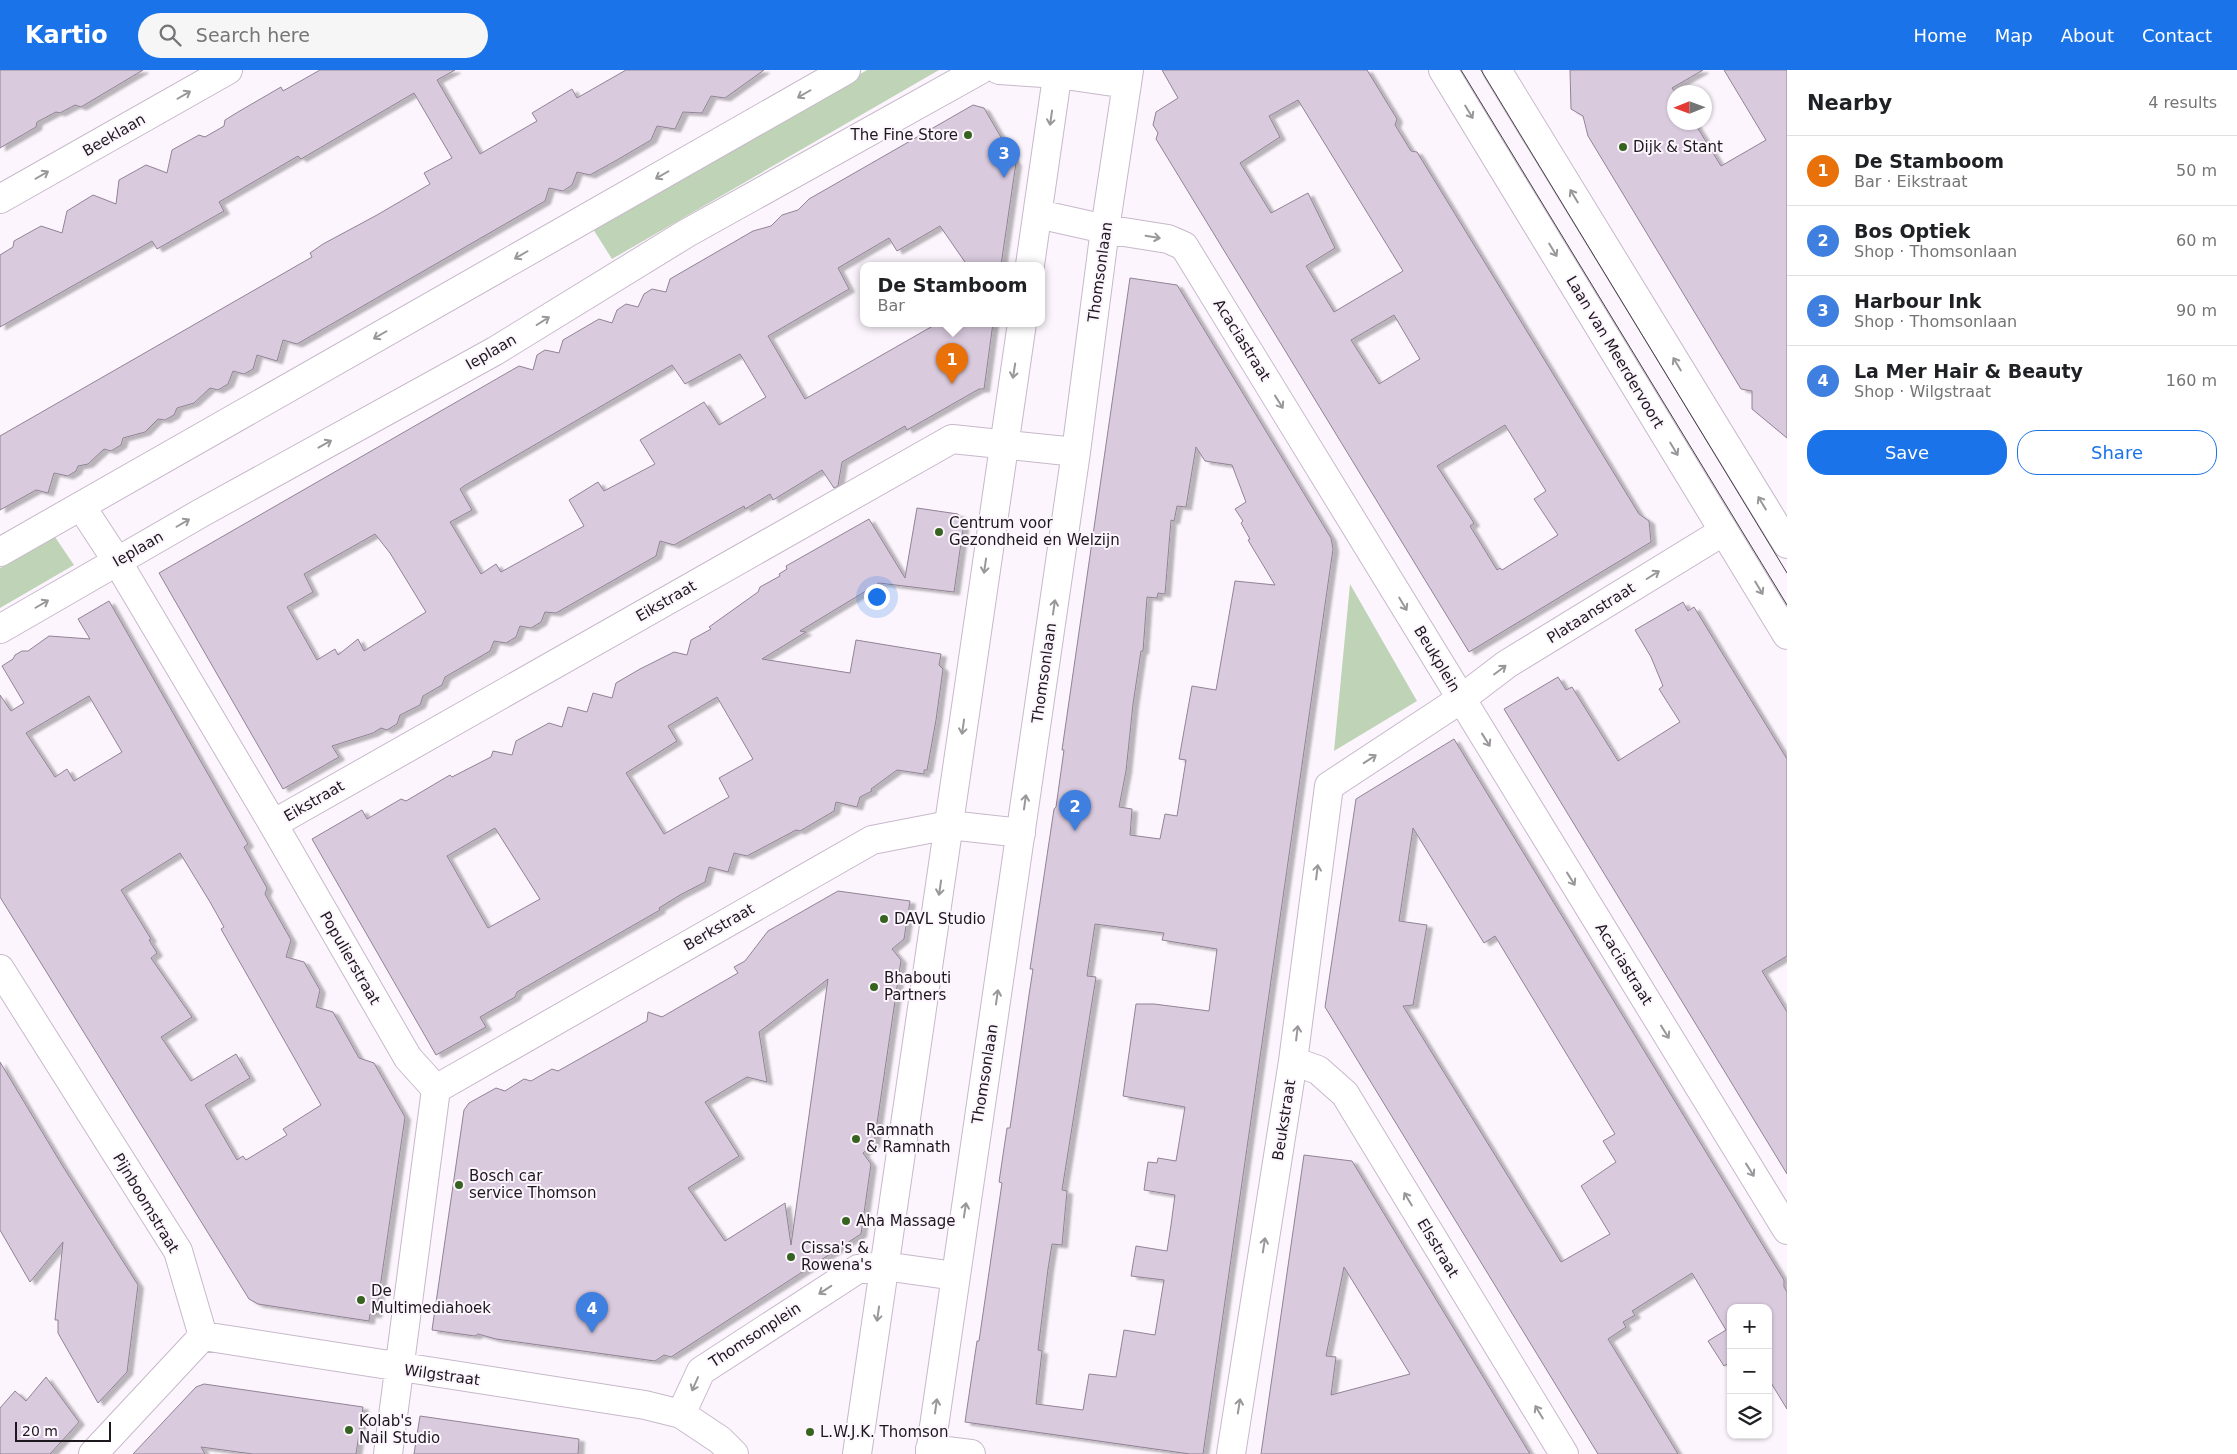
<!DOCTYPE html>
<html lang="en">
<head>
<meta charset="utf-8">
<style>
  body { margin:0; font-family:"DejaVu Sans",sans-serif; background:#f6f6f6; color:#202124 }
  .controls { position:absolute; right:15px; bottom:15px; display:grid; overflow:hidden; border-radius:10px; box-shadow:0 1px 4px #0004 }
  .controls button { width:45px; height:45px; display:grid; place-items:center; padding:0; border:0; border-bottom:1px solid #e0e0e0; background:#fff; color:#202124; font:25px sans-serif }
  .compass { position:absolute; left:1667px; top:15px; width:45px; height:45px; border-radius:50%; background:#fff; box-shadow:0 1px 4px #0004; rotate:269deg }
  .scale { position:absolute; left:15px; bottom:12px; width:96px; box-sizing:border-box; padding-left:5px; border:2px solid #1d171e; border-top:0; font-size:14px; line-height:18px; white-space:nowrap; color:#1d171e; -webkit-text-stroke:4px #fcf5fd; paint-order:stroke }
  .you { position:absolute; left:876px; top:526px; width:18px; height:18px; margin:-12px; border:4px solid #fff; border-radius:50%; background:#1a73e8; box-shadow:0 0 0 8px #1a73e833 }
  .badge { display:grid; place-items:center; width:32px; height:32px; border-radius:50%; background:#1a73e8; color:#fff; font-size:16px; font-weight:700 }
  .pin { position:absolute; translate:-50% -41px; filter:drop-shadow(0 1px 2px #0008) }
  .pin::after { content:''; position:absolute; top:26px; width:18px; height:15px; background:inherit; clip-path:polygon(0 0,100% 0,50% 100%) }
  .popup { position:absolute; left:860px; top:192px; width:185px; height:65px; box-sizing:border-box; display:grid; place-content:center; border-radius:10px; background:#fff; filter:drop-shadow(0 1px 4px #0005); font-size:16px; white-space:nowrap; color:#757577 }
  .popup b { font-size:19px; color:#202124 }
  .popup::after { content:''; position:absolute; left:50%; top:100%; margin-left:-10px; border:10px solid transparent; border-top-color:#fff }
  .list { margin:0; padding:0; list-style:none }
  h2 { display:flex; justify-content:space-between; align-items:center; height:65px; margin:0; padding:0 20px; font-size:21px }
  h2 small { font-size:16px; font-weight:400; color:#757577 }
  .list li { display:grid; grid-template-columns:32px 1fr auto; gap:15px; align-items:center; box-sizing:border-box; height:70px; padding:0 20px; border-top:1px solid #e0e0e0 }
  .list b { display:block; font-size:19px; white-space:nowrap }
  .list p { margin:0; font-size:16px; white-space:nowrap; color:#757577 }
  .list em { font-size:16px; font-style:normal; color:#757577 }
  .actions { display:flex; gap:10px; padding:15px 20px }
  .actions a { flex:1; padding:11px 0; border:1px solid #1a73e8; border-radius:20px; text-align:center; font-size:18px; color:#1a73e8 }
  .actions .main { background:#1a73e8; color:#fff }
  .icon { flex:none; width:28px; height:28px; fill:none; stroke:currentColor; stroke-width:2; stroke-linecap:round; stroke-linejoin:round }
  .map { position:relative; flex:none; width:1787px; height:1384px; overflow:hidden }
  header { display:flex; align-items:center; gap:30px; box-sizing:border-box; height:70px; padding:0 25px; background:#1a73e8; color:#fff }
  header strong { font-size:24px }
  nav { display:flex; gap:28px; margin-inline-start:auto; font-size:18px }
  .search { width:350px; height:45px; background:#f6f6f6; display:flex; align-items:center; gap:12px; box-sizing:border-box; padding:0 18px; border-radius:28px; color:#757577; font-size:19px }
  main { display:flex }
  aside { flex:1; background:#fff }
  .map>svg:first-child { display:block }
</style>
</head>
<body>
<header>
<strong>Kartio</strong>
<div class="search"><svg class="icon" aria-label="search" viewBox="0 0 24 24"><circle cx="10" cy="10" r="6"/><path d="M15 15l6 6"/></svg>Search here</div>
<nav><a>Home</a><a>Map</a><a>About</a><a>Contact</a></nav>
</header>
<main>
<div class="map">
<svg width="1787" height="1384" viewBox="0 0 1787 1384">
  <defs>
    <filter id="shadow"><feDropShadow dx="5.5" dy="3" stdDeviation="1" flood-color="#0004"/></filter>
  </defs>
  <rect width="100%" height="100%" fill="#fcf5fd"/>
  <!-- green -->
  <path fill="#bfd4b6" d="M867,0h72l-327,189 -19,-30z
    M55,467l19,28 -74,43v-40z
    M1350,514l67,117 -83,50z"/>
  <!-- building -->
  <path fill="#d9cade" stroke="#918395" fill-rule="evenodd" filter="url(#shadow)" d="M0,0h143l-62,37 -6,-2 -15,8 -4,-1 -19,10 -1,5 -36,21z
    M320,0h135l-18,10 43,74 57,-33 -5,-8 40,-24 5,9 49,-28h138l-39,28 -14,-2 -9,17 -19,-1 -8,17 -18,-3 -6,14 -34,20 -27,15 -13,-3 -5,13 -9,6 -14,-3 -4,13 -248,143 -14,-4 -6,21 -20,-6 -4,14 -9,5 -11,-3 -5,13 -10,6 -8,-2 -16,15 -17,5 -3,7 -9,5 -7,-1 -13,13 -22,6 -2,7 -10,6 -7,-2 -16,15 -10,2 -2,5 -8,5 -14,-3 -6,20 -12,-3 -36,20v-74l312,-179 -2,-4 13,-9 54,-29 53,-31 -6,-11 28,-15 -38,-65 -113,66 -3,-3 -79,46 5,9 -67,38 -5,-8 -152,86v-72l13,-8 1,-6 27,-15 21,7 5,-22 26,-16 23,9 3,-24 27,-15 21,8 5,-23 27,-15 6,2 19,-11 1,-6 13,-8 43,-25 2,4z
    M1162,0h205l30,49 -2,6 16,26 6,1 222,362 10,7 2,21 -182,110 -313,-513 2,-6 -5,-8 3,-13 22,-14zM1298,30l105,171 -69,41 -28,-46 29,-18 -27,-55 -37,20 -31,-50 40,-26 -11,-21zM1394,245l26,44 -41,25 -28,-44zM1505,355l41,66 -12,8 24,36 -56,35 -2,-2 -3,2 -27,-44 4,-3 -37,-57z
    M1570,0h133l-31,18 3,4 -1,30h20l27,44 45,-26 -42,-70h63v368l-35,-29v-18l-11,-2 -153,-253 -5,-20 -12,-7z
    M973,35l11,3 32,55 -15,102h-34l-27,-39 -43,25 -8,-13 -51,30 11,21 -81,47 37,63 133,-76h55l-9,66h-5l-72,41 -2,-4 -63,36 -4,24 -4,2 -12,-18 -49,30 -3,-6 -25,15 -1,-3 -70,39 -14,-4 -4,15 -100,57 -11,-1 -4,10 -10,6 -11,-2 -4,11 -10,6 -12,-2 -4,10 -45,26 -3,8 -19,11 -3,9 -20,10 -3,9 -10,6 -6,-2 -8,5 -41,13 7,11 -56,32 -124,-216 360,-207 14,4 4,-15 8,-5 14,3 4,-13 36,-21 13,4 5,-13 9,-6 12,3 6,-13 8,-5 14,3 4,-13 83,-48 18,-5 11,-11 16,-5 11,-11zM740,284l26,43 -47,28 -15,-23 -64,38 15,24 -51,27 -6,-9 -29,18 15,26 -83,46 -5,-8 -15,10 -31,-52 22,-12 -12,-21 4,-3 208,-121 13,19zM375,464l15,19 36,59 -62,39 -6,-12 -20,16 -3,-6 -18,11 -30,-53 26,-15 -9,-18z
    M1130,208l47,7 154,253 2,11 -130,905h-13l-225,-32 12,-81h2l23,-158 -3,-1 8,-54h3l19,-133 4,-26h-3l24,-160 2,-2 8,-57h-2zM1196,377l9,14 27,4 14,37 -11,7 8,12 -2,2 9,16 -2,1 27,45 -40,-4 -19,109 -24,-4 -13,73 7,1 -9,56 -12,-2 -5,25 -30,-4 2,-26 -13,-2 7,-36 7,-67 8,-53h2l4,-54 10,1 1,-5 7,1 6,-74 3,1 3,-15 9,1zM1095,854l69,9 -2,7 55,9 -8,62 -55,-7h-18l-13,92 62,11 -9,54 -18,-3 -1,5 -9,-1 -4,28 31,5 -4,30 -4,26 -31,-5 -5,30 33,4 -9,55 -31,-5 -8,47 -27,-3 -6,36 -47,-6 6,-53 -4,-1 10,-81 4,-25 10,1 5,-54 -5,-1 34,-213 -9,-1z
    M917,438l41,6 6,8 -10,70 -75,-9 -79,48 6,1 -44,27 88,14 6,-33 85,14 -2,11 4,4 -7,51 -9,50h-3v4l-27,-4 -26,19 1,2 -12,6 -3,10 -21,-5 -2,9 -34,20 -4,-1 -49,26 -13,-3 -6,19 -19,-5 -4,15 -25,13 -21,13 1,2 -143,82 -2,5 -35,20 6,10 -50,28 -124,-216 50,-29 5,9 34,-20 5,2 44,-26 2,2 39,-20 2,-6 19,4 4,-14 33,-18 13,4 6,-20 19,5 6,-19 19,5 4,-15 24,-14 34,-17 13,3 4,-15 20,-11 -2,-2 49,-35 2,-5 20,-11 -1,-2 8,-5 -1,-3 83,-47 36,59zM717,627l36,62 -34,19 10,19 -65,37 -38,-61 51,-32 -9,-15zM495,758l45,71 -52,29 -41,-72z
    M109,531l139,243 -4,3 23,41 -2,6 26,46 -5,17 18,5 16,28 -4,17 17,5 26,46 15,5 31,54 -29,198 -6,-1 -1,7 -111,-17 -9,-5 -249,-402v-202l11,16 13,-8 -22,-37 11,-7 2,-4 7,-4h6l21,-15 41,3 -12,-20zM89,626l33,56 -48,29 -7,-12 -12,8 -29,-44zM180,783l30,49 14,25 -3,2 100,176 -38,24 4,6 -41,25 -3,-4 -6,4 -32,-55 45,-27 -14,-24 -45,27 -30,-44 31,-20 -41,-59 6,-5 -8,-13 2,-1 -30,-49z
    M1683,532l5,9 6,-4 93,152v197l-25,15 25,41v162l-283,-465 54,-32 8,13 6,-3 46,74 62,-39 -21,-33 4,-3 -12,-29 -16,-27z
    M1454,669l330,541v7l3,5v117l-19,-31v-70h-37v54l-7,4 -16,-25 18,-11 -34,-57 -60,38 3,4 -12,7 3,5 -18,12 70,115h-80l-273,-447 31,-208zM1413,758l71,115 11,-7 120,198 -12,7 13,21 -35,24 29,48 -49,28 -158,-256 10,-1 14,-80 -28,-4z
    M838,821l72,10 -6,38 -12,10 9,11 -27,184 -11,9 8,11 -10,70 -190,123 -7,-2 -9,6 -159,-22 -18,-5 -3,2 -43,-6 32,-220 5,-7 27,-15 9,3 19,-12 7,2 21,-12 6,2 89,-50 1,-9 14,5 76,-44 -4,-6 11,-6 23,-30zM828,909l-37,266 -6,-42 -60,38 -37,-53 51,-32 -34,-54 42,-25 20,5 -8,-50z
    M0,992l62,103 76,120 -11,87 -29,31 -40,-70v-13h-3l8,-78 -33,40 -30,-52z
    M1304,1085l48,6 178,293h-269zM1344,1197l66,107 -79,21 5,-38 -10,-1z
    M46,1307l33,45 -29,32h-50v-46l15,-17 11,10z
    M204,1314l159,23 -7,47h-103l-52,-7 4,7h-72l63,-67z
    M420,1346l159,23 -1,15h-164z"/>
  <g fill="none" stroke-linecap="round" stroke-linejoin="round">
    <!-- minor casing -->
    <g stroke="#c7b8cb" stroke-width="30">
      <path id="minor" d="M999,0l59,4 69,10
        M1443,0l344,565
        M1497,0l290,474
        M0,129l228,-129
        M1038,144l67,15 63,10 16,7 603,984
        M1030,195l28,-195
        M81,436l36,55 156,263 135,234 28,31 -48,365
        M0,482l846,-482
        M0,559l201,-116 294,-162 192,-118 293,-163
        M273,754l679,-385 124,13
        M0,899l178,282 25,85
        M1293,991l25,9 27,24 219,360
        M436,1019l436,-249 77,-15 72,8
        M203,1266l442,69 36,9 39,26 14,14
        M681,1344l20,-43 157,-102 26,-3 71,10
        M930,1379l41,5
        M93,1384l110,-118
        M857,1384l165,-1131
        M930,1384l146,-1002 29,-223 24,-159
        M1231,1384l62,-393 36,-275 132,-87 46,-35 217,-133"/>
    </g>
    <!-- minor -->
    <use href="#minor" stroke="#fff" stroke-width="28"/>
    <!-- tram -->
    <path stroke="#433d44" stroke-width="1" d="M1461,0l326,535
      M1481,0l306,503"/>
  </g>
  <!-- one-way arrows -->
  <defs><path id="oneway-shaft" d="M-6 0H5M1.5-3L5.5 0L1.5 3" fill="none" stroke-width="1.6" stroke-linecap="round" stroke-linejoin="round" transform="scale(1.25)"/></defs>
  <g stroke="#99979a">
    <use href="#oneway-shaft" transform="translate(804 24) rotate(150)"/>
    <use href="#oneway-shaft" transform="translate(184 25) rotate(-30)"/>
    <use href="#oneway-shaft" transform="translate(1469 42) rotate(59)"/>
    <use href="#oneway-shaft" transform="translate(1051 48) rotate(98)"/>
    <use href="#oneway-shaft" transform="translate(42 105) rotate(-30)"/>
    <use href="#oneway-shaft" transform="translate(662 105) rotate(150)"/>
    <use href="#oneway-shaft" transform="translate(1574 126) rotate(-121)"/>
    <use href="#oneway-shaft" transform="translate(1153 167) rotate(9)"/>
    <use href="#oneway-shaft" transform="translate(1553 180) rotate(59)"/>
    <use href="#oneway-shaft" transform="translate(521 185) rotate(150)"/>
    <use href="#oneway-shaft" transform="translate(543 251) rotate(-32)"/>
    <use href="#oneway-shaft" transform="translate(380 265) rotate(150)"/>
    <use href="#oneway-shaft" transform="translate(1677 294) rotate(-121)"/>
    <use href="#oneway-shaft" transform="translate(1014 301) rotate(99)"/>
    <use href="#oneway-shaft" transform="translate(1279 332) rotate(58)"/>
    <use href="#oneway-shaft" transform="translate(325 374) rotate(-29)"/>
    <use href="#oneway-shaft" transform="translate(1674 379) rotate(59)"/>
    <use href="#oneway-shaft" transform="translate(1762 433) rotate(-121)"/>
    <use href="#oneway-shaft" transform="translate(183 453) rotate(-30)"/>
    <use href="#oneway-shaft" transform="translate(985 496) rotate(98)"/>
    <use href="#oneway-shaft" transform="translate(1653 505) rotate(-32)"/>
    <use href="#oneway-shaft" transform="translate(1759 518) rotate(59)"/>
    <use href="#oneway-shaft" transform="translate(42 534) rotate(-30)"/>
    <use href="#oneway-shaft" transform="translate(1403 534) rotate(59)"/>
    <use href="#oneway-shaft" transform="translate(1054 537) rotate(-82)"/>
    <use href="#oneway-shaft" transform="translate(1500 600) rotate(-37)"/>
    <use href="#oneway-shaft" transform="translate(963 657) rotate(98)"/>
    <use href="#oneway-shaft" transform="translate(1486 670) rotate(58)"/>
    <use href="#oneway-shaft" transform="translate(1370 689) rotate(-33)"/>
    <use href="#oneway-shaft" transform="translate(1025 732) rotate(-82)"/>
    <use href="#oneway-shaft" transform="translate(1317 802) rotate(-83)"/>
    <use href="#oneway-shaft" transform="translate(1571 809) rotate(58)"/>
    <use href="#oneway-shaft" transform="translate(940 818) rotate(98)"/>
    <use href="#oneway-shaft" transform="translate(997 927) rotate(-82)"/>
    <use href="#oneway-shaft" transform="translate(1665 962) rotate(58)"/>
    <use href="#oneway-shaft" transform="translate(1297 963) rotate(-83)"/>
    <use href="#oneway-shaft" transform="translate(1750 1100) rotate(58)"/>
    <use href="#oneway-shaft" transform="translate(1408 1129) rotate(-121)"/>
    <use href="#oneway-shaft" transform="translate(965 1140) rotate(-81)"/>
    <use href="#oneway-shaft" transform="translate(1264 1175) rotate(-81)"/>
    <use href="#oneway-shaft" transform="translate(825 1220) rotate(147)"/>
    <use href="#oneway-shaft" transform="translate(878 1244) rotate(98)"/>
    <use href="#oneway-shaft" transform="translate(695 1314) rotate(114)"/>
    <use href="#oneway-shaft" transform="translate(936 1336) rotate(-82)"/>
    <use href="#oneway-shaft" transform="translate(1239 1336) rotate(-81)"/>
    <use href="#oneway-shaft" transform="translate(1539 1342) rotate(-121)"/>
  </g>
  <!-- markers -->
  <g fill="#376320" stroke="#fcf5fd" stroke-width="2">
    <circle cx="968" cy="65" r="5"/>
    <circle cx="1623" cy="77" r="5"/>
    <circle cx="939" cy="462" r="5"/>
    <circle cx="884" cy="849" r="5"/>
    <circle cx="874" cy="917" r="5"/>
    <circle cx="856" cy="1069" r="5"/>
    <circle cx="459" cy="1115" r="5"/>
    <circle cx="846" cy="1151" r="5"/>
    <circle cx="791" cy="1187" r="5"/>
    <circle cx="361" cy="1230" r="5"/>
    <circle cx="349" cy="1360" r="5"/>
    <circle cx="810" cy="1362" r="5"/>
  </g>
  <g text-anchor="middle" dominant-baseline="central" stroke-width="4" stroke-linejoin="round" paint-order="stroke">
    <!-- street labels -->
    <g font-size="15" fill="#1d171e" stroke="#fcf5fd">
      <text transform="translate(114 65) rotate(-30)">Beeklaan</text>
      <text transform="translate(1100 202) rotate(-82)">Thomsonlaan</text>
      <text transform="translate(1242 270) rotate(58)">Acaciastraat</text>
      <text transform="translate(491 282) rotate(-30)">Ieplaan</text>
      <text transform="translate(1615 282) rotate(59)">Laan van Meerdervoort</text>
      <text transform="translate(138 479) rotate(-30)">Ieplaan</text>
      <text transform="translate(666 531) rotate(-30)">Eikstraat</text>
      <text transform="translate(1591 543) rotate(-32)">Plataanstraat</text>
      <text transform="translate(1437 589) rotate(59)">Beukplein</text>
      <text transform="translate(1044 603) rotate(-82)">Thomsonlaan</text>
      <text transform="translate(314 731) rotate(-30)">Eikstraat</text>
      <text transform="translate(719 857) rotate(-30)">Berkstraat</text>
      <text transform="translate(350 888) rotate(60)">Populierstraat</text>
      <text transform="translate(1624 894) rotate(58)">Acaciastraat</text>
      <text transform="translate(985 1004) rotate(-81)">Thomsonlaan</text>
      <text transform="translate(1284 1050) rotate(-81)">Beukstraat</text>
      <text transform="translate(146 1133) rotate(59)">Pijnboomstraat</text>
      <text transform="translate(1438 1178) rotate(59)">Elsstraat</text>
      <text transform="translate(755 1265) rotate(-33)">Thomsonplein</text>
      <text transform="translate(442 1305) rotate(8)">Wilgstraat</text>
    </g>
    <!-- poi labels -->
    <g font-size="15" fill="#1d171e" stroke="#fcf5fd" text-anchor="start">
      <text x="958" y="65" text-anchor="end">The Fine Store</text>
      <text x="1633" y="77">Dijk &amp; Stant</text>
      <text x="949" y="453">Centrum voor<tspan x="949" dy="17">Gezondheid en Welzijn</tspan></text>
      <text x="894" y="849">DAVL Studio</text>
      <text x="884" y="908">Bhabouti<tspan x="884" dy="17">Partners</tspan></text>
      <text x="866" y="1060">Ramnath<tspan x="866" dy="17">&amp; Ramnath</tspan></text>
      <text x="469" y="1106">Bosch car<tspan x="469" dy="17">service Thomson</tspan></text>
      <text x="856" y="1151">Aha Massage</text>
      <text x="801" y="1178">Cissa's &amp;<tspan x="801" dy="17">Rowena's</tspan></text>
      <text x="371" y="1221">De<tspan x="371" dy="17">Multimediahoek</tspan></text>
      <text x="359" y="1351">Kolab's<tspan x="359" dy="17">Nail Studio</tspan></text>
      <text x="820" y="1362">L.W.J.K. Thomson</text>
    </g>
  </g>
</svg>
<div class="controls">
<button>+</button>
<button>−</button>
<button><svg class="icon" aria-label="layers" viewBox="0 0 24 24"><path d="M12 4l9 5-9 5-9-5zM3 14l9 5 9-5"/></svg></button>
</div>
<svg class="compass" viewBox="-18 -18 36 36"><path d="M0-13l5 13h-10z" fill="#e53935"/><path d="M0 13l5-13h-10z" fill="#757577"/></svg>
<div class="scale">20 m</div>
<div class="you"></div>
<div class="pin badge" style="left:952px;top:314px;background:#e8710a">1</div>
<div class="popup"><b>De Stamboom</b>Bar</div>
<div class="pin badge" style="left:1075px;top:761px;background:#3f7fe0">2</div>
<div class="pin badge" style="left:1004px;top:108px;background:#3f7fe0">3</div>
<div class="pin badge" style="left:592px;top:1263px;background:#3f7fe0">4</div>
</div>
<aside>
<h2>Nearby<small>4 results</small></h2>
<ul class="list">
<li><span class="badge" style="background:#e8710a">1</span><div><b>De Stamboom</b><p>Bar · Eikstraat</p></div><em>50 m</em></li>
<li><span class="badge" style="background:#3f7fe0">2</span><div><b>Bos Optiek</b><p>Shop · Thomsonlaan</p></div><em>60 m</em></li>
<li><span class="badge" style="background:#3f7fe0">3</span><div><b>Harbour Ink</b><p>Shop · Thomsonlaan</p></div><em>90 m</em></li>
<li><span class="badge" style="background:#3f7fe0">4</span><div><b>La Mer Hair &amp; Beauty</b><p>Shop · Wilgstraat</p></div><em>160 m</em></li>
</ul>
<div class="actions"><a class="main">Save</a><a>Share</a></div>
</aside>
</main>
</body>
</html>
